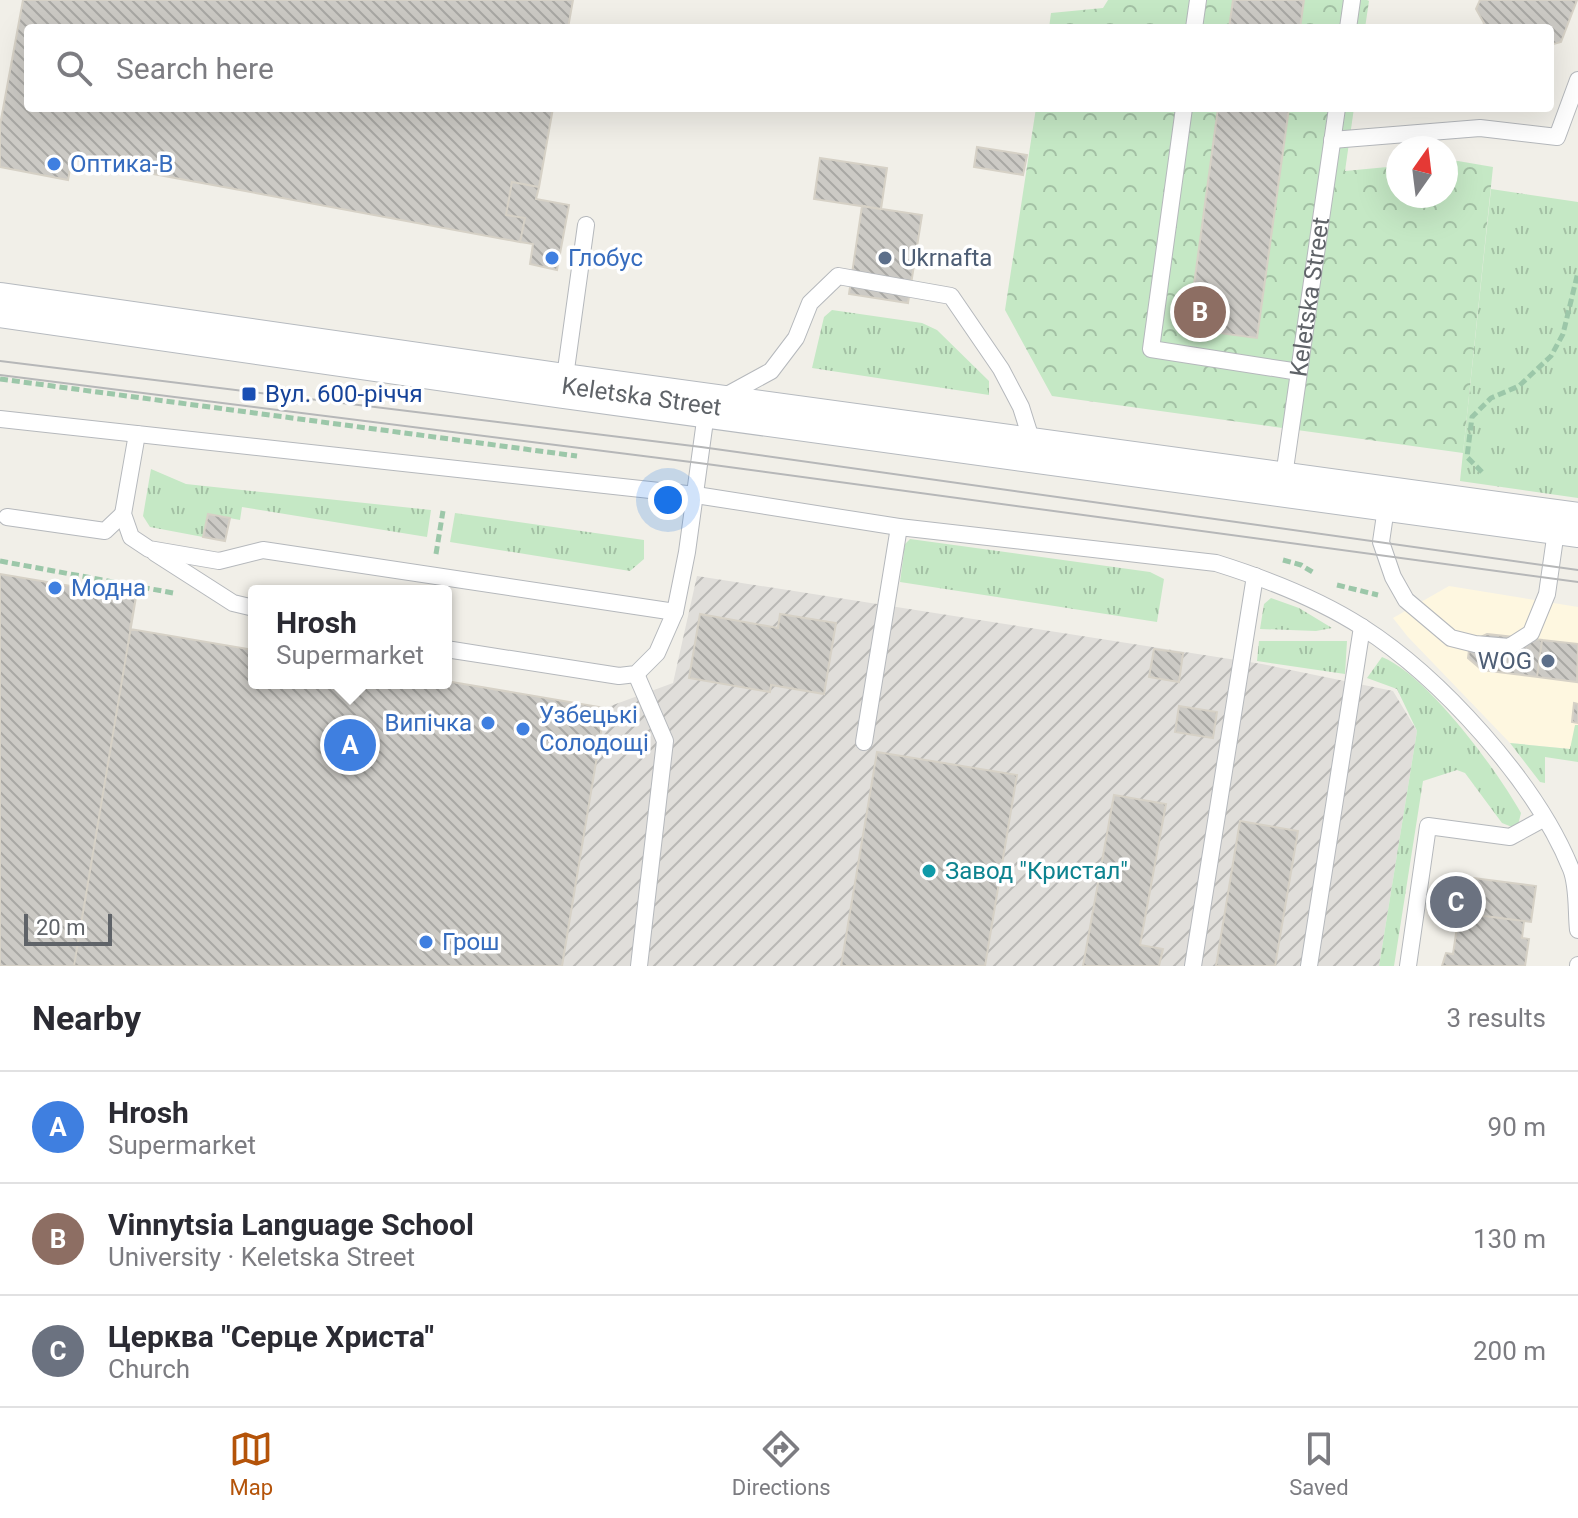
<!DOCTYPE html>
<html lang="en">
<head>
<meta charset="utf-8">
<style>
  body { margin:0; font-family:Roboto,sans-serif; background:#f7f7f7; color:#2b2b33 }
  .compass { position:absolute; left:1386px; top:136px; width:72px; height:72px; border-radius:50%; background:#fff; box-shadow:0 8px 32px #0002; rotate:14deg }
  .scale { position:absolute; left:24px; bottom:20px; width:88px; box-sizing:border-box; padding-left:8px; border:4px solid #5f6368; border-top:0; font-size:22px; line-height:28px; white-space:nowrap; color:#5f6368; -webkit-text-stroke:6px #fff; paint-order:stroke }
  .you { position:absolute; left:668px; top:500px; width:28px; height:28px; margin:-20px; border:6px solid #fff; border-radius:50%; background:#1a73e8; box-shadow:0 0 0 12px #1a73e833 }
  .badge { display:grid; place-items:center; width:52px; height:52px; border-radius:50%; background:#b45309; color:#fff; font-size:26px; font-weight:700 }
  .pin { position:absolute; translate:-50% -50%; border:4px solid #fff; box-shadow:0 2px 8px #0006 }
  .popup { position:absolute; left:248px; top:585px; width:204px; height:104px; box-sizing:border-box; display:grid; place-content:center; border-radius:8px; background:#fff; filter:drop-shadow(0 2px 6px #0005); font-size:26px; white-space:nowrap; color:#7c7c81 }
  .popup b { font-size:30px; color:#2b2b33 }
  .popup::after { content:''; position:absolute; left:50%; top:100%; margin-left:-16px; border:16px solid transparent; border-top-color:#fff }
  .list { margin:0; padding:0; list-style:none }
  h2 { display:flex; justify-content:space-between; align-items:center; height:104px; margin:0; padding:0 32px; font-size:34px }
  h2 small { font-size:26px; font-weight:400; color:#7c7c81 }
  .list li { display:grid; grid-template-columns:52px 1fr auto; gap:24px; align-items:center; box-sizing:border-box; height:112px; padding:0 32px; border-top:2px solid #e1e1e2 }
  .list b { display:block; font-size:30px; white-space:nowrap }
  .list p { margin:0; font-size:26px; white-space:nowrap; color:#7c7c81 }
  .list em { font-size:26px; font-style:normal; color:#7c7c81 }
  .icon { flex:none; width:44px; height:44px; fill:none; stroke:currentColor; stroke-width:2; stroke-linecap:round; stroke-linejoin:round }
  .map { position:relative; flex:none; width:1578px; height:966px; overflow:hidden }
  .search { position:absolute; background:#fff; box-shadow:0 8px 32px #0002; left:24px; right:24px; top:24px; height:88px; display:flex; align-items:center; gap:20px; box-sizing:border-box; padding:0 28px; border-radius:8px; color:#7c7c81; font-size:30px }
  .sheet { height:440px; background:#fff }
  nav { display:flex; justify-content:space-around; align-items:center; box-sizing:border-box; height:112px; border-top:2px solid #e1e1e2; background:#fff; font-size:22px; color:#7c7c81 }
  nav a { display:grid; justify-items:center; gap:4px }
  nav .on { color:#b45309 }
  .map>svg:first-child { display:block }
</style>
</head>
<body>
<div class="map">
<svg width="1578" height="966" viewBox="0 0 1578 966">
  <defs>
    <pattern id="industrial-furrows" width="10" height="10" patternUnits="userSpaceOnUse" patternTransform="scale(2)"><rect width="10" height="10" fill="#e0deda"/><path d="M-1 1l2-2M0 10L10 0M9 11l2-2" fill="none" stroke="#b9b8b5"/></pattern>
    <pattern id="grass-tufts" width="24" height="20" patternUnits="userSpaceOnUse" patternTransform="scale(2)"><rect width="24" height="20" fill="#c5e8c5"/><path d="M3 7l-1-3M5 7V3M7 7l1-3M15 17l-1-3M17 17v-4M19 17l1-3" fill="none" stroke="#a3c0a4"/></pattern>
    <pattern id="forest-crowns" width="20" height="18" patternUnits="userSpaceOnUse" patternTransform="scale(2)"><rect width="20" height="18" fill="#c5e8c5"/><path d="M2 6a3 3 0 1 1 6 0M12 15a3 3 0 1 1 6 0" fill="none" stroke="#a3c0a4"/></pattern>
    <pattern id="building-back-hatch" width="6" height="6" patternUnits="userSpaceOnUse" patternTransform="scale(2)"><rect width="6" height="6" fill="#cccac5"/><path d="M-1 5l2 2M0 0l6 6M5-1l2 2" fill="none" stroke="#a9a8a4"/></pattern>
  </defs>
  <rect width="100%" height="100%" fill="#f1efe8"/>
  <!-- commercial -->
  <path fill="#fef7e0" d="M1449,586l129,21v118l-3,1 -4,23 -61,-6 -102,-106 -15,-19z"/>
  <!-- industrial -->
  <path fill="url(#industrial-furrows)" d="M697,576l565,88 131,27 24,40 -38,235h-817l43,-258 68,-25z"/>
  <!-- grass -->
  <path fill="url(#grass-tufts)" d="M1491,189l87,13v296l-118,-17z
    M832,310l90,13 15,7 52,51v14l-177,-27 12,-51z
    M151,469l35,15 245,26 -4,27 -185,-30 -2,13 -32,-6 -5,23 -53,-10 -7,-11z
    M455,513l189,27v19l-14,12 -180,-29z
    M910,539l240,33 14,7 -7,43 -257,-40 5,-38z
    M1271,598l28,10 33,20 -16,3 -56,-2 4,-25z
    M1259,641h88l-2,33 -88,-13z
    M1382,657c45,18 115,113 139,156l-3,12 -6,2 -10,-4 -37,-50 -8,-3 -34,11 -29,185h-15l38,-235 -20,-42 -30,-11z
    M1575,725h3v37l-33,-5v26l-5,-1 -30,-39 60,6z"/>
  <!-- forest -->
  <path fill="url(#forest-crowns)" d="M1108,0h259l2,1 -4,27h-316l2,-15 52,-5z
    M1036,108h318l-9,63 53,-5v30h48v-34l12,-1 35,6 -30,286 -411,-57 -47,-86z"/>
  <!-- building -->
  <path fill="url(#building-back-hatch)" stroke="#d6d1c6" stroke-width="2" d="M23,0h550l-5,28h-540v80h525l-14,79 -27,-5 -6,33 19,3 -5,24 -448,-83 -4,21 -68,-13v-42z
    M1233,0h71l-4,28h-71z
    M1480,0h97l-16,42 -11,3v-17h-68l2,-5 -8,-14z
    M1218,108h71l-32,230 -69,-9z
    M977,147l50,8 -4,20 -49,-8z
    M820,158l67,10 -6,41 -67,-10z
    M512,182l27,5 -3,12 33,6 -12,65 -27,-6 3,-20 -13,-2 5,-24 -19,-3z
    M862,206l60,9 -14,88 -59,-9z
    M208,514l22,4 -5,23 -22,-4z
    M0,574l136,23 -6,32 124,21v33l192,-2 159,27 -43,258h-562z
    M0,574l136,23 -62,369h-74z
    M700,614l78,14 2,-14 56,9 -12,71 -53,-9 -1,7 -81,-14z
    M1487,634l55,6 -5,37 -55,-7 -14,-12 2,-16z
    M1542,640l36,4 -1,38 -40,-5z
    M1154,649l29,4 -4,29 -30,-5z
    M1574,703l4,1v19l-6,-1z
    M1179,706l38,6 -4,26 -38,-6z
    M877,752l140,23 -32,191h-144z
    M1114,795l52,9 -26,141 23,4 -4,17h-76z
    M1240,821l58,10 -23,135h-59z
    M1450,875l86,11 -5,36 -85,-11z
    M1451,912l73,9 -2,17 7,1 -4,27h-83l4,-13 7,1 4,-27 -8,-1z"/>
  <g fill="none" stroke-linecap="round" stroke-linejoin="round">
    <!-- service casing -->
    <g stroke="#b5b8bc" stroke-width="18">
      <g id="service">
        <path d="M1194,28l4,-28"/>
        <path d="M1348,28l4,-28"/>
        <path d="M1184,108l-33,241 148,23"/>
        <path d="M1332,140l148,-12 77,9 21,-57"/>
        <path d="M564,384l22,-159"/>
        <path d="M0,419l696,76 203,32 317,36c51,16 101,35 146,64 78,50 174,155 209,242 7,17 5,42 7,61"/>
        <path d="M137,434l-14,80 8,23 18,12 70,12 44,-11 412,62"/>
        <path id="s1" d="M1283,483l54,-375"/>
        <path d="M1387,501l-6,41 12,35 13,23 45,38 24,6 34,3 22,-14 16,-39 10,-70"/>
        <path d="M7,517l98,14 18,-17"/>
        <path d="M155,553l78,50 21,5"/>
        <path d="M446,649l173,27 17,-2 21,-21 18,-41 12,-60 20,-146 64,-35 25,-33 14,-35 28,-27 113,20 50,73 20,38 12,38"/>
        <path d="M636,674l29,67 -26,225"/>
        <path d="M864,742l35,-215"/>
        <path d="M1193,966l62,-390"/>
        <path d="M1309,966l53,-339"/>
        <path d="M1408,966l20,-140 82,11 33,-18"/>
        <path d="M1578,966v-1"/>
      </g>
    </g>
    <!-- secondary casing -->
    <g stroke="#b6babf" stroke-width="46">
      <g id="secondary">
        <path id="s2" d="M0,305l564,81 1014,139"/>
      </g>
    </g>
    <!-- path -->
    <path stroke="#9cc7a9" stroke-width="5" stroke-dasharray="8 4" stroke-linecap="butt" d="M0,379l577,77
      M1482,472l-15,-15 5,-40 19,-19 28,-12 32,-30 12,-22 15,-62
      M436,554l7,-43
      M1283,560l18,5 13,8
      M0,561l173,32
      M1337,585l41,10"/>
    <!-- service -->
    <use href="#service" stroke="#fff" stroke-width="16"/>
    <!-- secondary -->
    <use href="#secondary" stroke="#fff" stroke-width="44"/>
    <!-- tram -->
    <path stroke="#b6b7b8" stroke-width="2" d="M0,361l701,86 877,123
      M0,375l699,88 879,119"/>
  </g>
  <!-- markers -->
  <g fill="#3f7fe0" stroke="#fff" stroke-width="3">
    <circle cx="54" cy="164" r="8"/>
    <circle cx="552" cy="258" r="8"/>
    <circle cx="55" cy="588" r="8"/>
    <circle cx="488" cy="723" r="8"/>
    <circle cx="523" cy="729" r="8"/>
    <circle cx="426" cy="942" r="8"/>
  </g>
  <g fill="#5c6f8a" stroke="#fff" stroke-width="3">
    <circle cx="885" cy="258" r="8"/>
    <circle cx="1548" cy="661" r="8"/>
  </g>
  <rect fill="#1a4fb4" stroke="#fff" stroke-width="3" x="241" y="386" width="16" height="16" rx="4"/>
  <circle fill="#0f9aa8" stroke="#fff" stroke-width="3" cx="929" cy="871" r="8"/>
  <g text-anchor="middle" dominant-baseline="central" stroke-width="7" stroke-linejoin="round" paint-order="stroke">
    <!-- shop labels -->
    <g font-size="24" fill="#366cbe" stroke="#fff" text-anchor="start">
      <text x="70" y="164">Оптика-В</text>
      <text x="568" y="258">Глобус</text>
      <text x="71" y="588">Модна</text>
      <text x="539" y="715">Узбецькі<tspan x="539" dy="28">Солодощі</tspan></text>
      <text x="472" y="723" text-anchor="end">Випічка</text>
      <text x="442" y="942">Грош</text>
    </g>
    <!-- service labels -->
    <g font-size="24" fill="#4e5e75" stroke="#fff" text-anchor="start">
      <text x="901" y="258">Ukrnafta</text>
      <text x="1532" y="661" text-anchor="end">WOG</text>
    </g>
    <!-- street labels -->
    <g font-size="24" fill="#5f6368" stroke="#fff">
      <text stroke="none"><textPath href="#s1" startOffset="188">Keletska Street</textPath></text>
      <text stroke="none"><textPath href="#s2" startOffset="648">Keletska Street</textPath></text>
    </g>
    <!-- transit labels -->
    <g font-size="24" fill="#164399" stroke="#fff" text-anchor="start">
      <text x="265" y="394">Вул. 600-річчя</text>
    </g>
    <!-- culture labels -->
    <g font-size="24" fill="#0d838f" stroke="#fff" text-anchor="start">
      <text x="945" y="871">Завод "Кристал"</text>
    </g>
  </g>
</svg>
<svg class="compass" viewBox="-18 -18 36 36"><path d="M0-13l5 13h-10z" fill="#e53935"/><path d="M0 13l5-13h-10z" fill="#7c7c81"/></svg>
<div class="scale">20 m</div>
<div class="you"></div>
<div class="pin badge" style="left:350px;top:745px;background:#3f7fe0">A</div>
<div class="popup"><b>Hrosh</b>Supermarket</div>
<div class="pin badge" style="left:1200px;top:312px;background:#8d6e63">B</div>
<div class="pin badge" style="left:1456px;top:902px;background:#6b7280">C</div>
<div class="search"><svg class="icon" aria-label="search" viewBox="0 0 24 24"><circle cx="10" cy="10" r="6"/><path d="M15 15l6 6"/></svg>Search here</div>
</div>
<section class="sheet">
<h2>Nearby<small>3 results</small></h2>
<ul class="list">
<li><span class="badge" style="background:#3f7fe0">A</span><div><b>Hrosh</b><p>Supermarket</p></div><em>90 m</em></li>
<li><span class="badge" style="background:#8d6e63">B</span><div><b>Vinnytsia Language School</b><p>University · Keletska Street</p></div><em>130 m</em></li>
<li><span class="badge" style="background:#6b7280">C</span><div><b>Церква &quot;Серце Христа&quot;</b><p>Church</p></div><em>200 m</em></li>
</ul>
</section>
<nav>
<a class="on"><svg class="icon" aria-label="map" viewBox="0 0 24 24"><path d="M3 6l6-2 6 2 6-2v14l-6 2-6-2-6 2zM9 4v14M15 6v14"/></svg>Map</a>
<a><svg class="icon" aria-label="directions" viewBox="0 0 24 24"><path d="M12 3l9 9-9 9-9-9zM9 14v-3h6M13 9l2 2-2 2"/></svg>Directions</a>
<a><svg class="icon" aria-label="saved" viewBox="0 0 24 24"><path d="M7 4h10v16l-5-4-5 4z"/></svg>Saved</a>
</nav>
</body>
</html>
